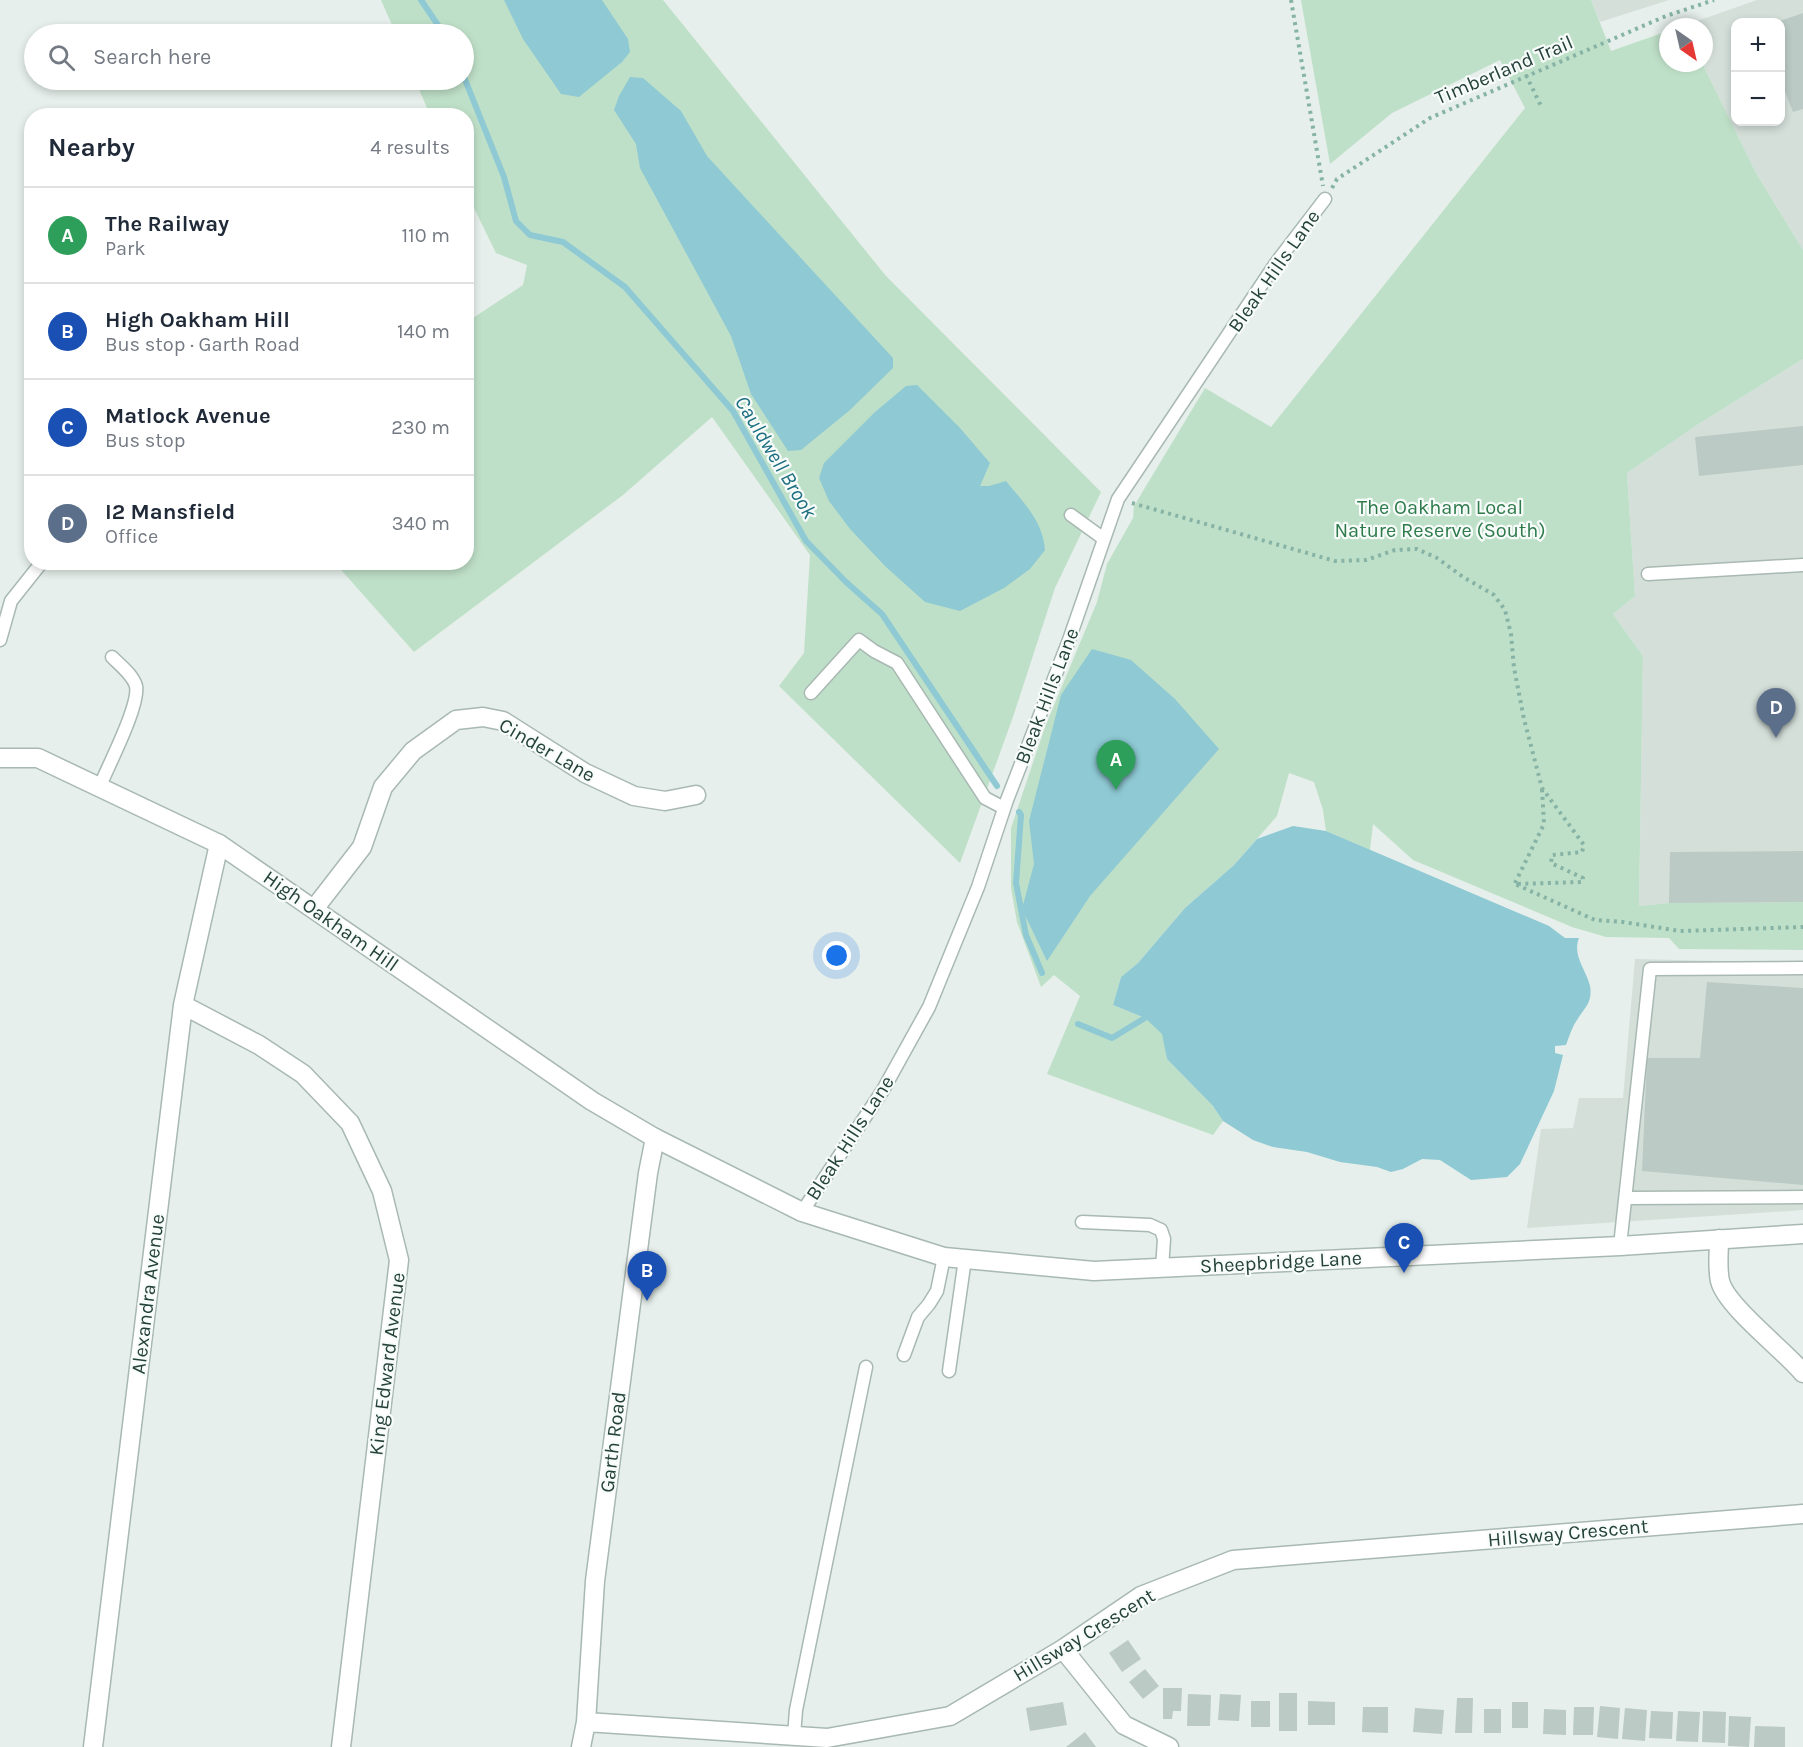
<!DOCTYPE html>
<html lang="en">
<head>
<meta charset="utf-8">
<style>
  body { margin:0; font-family:Karla,sans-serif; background:#f2f2f3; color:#1f2937 }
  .controls { position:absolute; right:18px; top:18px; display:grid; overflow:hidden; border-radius:12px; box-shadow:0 3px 9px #0003 }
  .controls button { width:54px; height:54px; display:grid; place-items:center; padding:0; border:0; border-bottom:2px solid #e0e1e3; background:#fff; color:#1f2937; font:30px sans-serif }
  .compass { position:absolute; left:1659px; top:18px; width:54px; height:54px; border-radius:50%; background:#fff; box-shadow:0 3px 9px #0003; rotate:146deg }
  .you { position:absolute; left:837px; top:956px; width:21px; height:21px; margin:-15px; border:4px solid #fff; border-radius:50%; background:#1a73e8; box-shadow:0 0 0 9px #1a73e833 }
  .badge { display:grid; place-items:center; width:39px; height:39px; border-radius:50%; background:#111827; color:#fff; font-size:20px; font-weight:700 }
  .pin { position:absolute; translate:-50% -50px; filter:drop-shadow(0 2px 3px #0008) }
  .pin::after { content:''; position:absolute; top:32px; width:21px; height:18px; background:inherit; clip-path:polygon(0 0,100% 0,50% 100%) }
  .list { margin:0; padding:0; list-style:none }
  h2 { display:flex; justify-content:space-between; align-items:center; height:78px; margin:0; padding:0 24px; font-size:26px }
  h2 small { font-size:20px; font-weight:400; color:#747a83 }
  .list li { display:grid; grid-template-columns:39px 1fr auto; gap:18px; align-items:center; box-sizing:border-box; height:96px; padding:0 24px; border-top:2px solid #e0e1e3 }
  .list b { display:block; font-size:22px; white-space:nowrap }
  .list p { margin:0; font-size:20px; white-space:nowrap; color:#747a83 }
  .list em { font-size:20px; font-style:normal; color:#747a83 }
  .icon { flex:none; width:33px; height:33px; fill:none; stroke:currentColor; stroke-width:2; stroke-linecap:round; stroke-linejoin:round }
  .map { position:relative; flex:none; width:1803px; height:1747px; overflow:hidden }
  .search { position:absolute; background:#fff; box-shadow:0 3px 9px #0003; left:24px; top:24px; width:450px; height:66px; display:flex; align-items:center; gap:15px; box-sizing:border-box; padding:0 21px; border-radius:33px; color:#747a83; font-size:22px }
  .panel { position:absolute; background:#fff; box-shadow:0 3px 9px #0003; left:24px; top:108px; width:450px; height:462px; border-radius:24px }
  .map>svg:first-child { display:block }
</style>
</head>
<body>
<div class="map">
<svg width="1803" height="1747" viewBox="0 0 1803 1747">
  <rect width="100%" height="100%" fill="#e6efeb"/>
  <!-- built -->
  <path fill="#d4dfda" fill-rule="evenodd" d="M1591,0h78l-69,22z
    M1757,0h46v250l-47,-77 -54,-110h2v-36l-21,-1zM1736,22h44v100h-44z
    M1803,359v543l-133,1 -31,3 4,-250 -30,-42 22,-18 -8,-123 70,-48z
    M1635,959l168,4v247l-276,18 14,-99 32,-1 6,-30h44z"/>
  <!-- green -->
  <path fill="#bfe0c8" d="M381,0h282l223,276 215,216 -46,96 -42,129 -53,146 -181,-177 25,-33 6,-98 -98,-138 -89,78 -209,157 -79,-89 131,-1 1,-240 56,-37 4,-20 -31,-12 -29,-59 -1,-78 -36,-1 -15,-35h49v-46h-68z
    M1301,0h290l20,51 57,-20v32h34l54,110 47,77v109l-106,66 -70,48 8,123 -22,18 30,42 -4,250 30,-3 134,-1v48l-124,-1 -10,-11 -63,-1 -34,-10 -159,-67 -40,-36 -3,26 -44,-19 -3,-21 -9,-28 -25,-9 -12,43 -43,49 -49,43 -47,55 -17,14 -8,28 32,13 18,16 4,25 46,47 10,15 -10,14 -166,-61 33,-78 -26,-21 -13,12 -24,-65 -6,-34v-60l34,-101 52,-125 10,-38 26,-46 1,-12 71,-118 66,39 254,-319 -25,-48 -108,53 -62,51z"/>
  <!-- water -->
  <path fill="#8ec9d4" d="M504,0h98l26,39 2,13 -8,10 -43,35 -18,-3 -38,-55z
    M630,77l13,1 38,33 26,45 186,202v10l-43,42 -49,40 -13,1 -37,-57 -20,-58 -91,-168 -4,-24 -22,-34 5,-14z
    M917,385l43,43 30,35 -10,23h9l17,-5c17,21 37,40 39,69l-15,19 -26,19 -44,23 -35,-9 -39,-35 -36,-38 -21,-28 -10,-23 5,-15 51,-51 31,-26z
    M1092,649l39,11 44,39 44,50 -129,147 -43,65 -25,-52 12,-45 -5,-43 32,-126z
    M1293,826l33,5 223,95 16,12h14c-7,18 7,31 11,48 3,17 -6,22 -13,34 -5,7 -8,17 -11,25l-11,1v7l8,2 -9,36 -34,73 -13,13 -36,3 -31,-20 -18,-1 -19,10 -12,3 -14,-5 -37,-5 -33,-10 -34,-5 -20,-7 -30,-19 -10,-15 -46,-47 -5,-25 -17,-16 -32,-13 8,-28 17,-14 47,-55 49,-43 23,-26z"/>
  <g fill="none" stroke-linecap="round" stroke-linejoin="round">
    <!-- stream -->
    <path stroke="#8ec9d4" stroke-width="6" d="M421,0l23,34
      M464,77l40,100 12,44 14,14 33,7 62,45 108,124 73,130 40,41 36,32 115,172
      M1019,812l2,3 -5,68 10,52 16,38
      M1078,1024l34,14 33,-20"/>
  </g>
  <!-- building -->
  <path fill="#bbcac4" d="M1803,13v96l-10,3 -13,-33v-58z
    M1803,426v39l-104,11 -4,-39z
    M1803,851v51l-134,1 1,-51z
    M1707,982l96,6v197l-161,-14 5,-113h53z
    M1128,1640l13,19 -19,13 -13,-19z
    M1145,1669l14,17 -16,13 -14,-17z
    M1163,1688h19l-1,23h-8l-1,8h-9z
    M1279,1693h18v38h-18z
    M1188,1694l23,1 -1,31h-23z
    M1220,1694l21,1 -2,26 -21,-1z
    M1457,1698h16l-1,35h-17z
    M1251,1701h19v26h-19z
    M1308,1701l27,1v23h-27z
    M1063,1702l4,23 -37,6 -4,-23z
    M1512,1702h16v26h-16z
    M1600,1706l20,2 -2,31 -21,-2z
    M1363,1707h25v26l-26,-1z
    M1574,1707h20l-1,28h-20z
    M1415,1708l29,2 -2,24 -29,-2z
    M1625,1708l22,2 -2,31 -23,-2z
    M1484,1709h17v24h-17z
    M1544,1709l22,1v25l-23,-1z
    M1651,1711l22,1 -1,27 -23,-1z
    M1678,1711l22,1 -2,30 -22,-1z
    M1703,1711l23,1 -1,31 -23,-1z
    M1729,1716l22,1 -2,30 -21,-1z
    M1755,1726l30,1v20h-31z
    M1085,1732l11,15h-30z"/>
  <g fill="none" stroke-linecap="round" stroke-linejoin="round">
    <!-- service casing -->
    <g stroke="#a8b8b2" stroke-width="15">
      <path id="service" d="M1071,515l33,24
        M1648,574l155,-9
        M0,640l11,-39 31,-39
        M811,693l48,-53 15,11 23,12 88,135 19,10
        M100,786c8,-20 40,-81 36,-100 -3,-11 -16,-21 -24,-29
        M1626,1198l177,-1
        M802,1212l81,-122 46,-83 49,-120 29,-87 62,-160 49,-141 158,-236 49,-64
        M1082,1222l68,3 11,5 3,9 -2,29
        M1620,1246l30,-277 153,-1
        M904,1355l14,-38 11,-13 8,-13 7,-34
        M949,1371l16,-112
        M794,1736l2,-26 70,-343"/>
    </g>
    <!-- minor casing -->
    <g stroke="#a8b8b2" stroke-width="21">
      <path id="minor" d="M314,909l48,-62 21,-60 30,-36 43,-31 27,-3 20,4 82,52 49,23 31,5 31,-6
        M183,1005l76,40 44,29 47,49 32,68 17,69 -58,487
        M1719,1239c0,13 -2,29 1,42 6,25 64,69 83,92
        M1063,1649l61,76 45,22
        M586,1722l241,16 123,-22 113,-67 78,-53 92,-36 570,-46
        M93,1747l90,-742 36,-161
        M581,1747l5,-25 9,-141 53,-408 7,-35"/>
    </g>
    <!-- tertiary casing -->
    <g stroke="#a8b8b2" stroke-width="21">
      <path id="tertiary" d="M0,758h38l181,86 373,257 63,37 147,74 142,45 150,14 526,-25 183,-12"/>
    </g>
    <!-- path -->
    <path stroke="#86b3a5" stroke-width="4" stroke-dasharray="3 4.5" stroke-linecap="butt" d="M1291,0l32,186
      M1526,75l15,31
      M1332,188l5,-9 93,-61 236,-102 48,-16
      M1132,503l203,58 31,-1 29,-10 22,-1 20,9 26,19 31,18 11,15 6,24 3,34 10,51 18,69 42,57 -2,7 -30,3 -1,8 32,15 -1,4 -67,2 80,36 28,2 57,9 123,-4
      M1515,883l29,-59 -2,-35"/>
    <!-- service -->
    <use href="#service" stroke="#fff" stroke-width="12"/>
    <!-- minor -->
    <use href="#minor" stroke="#fff" stroke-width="18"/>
    <!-- tertiary -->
    <use href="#tertiary" stroke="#fff" stroke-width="18"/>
  </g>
  <g text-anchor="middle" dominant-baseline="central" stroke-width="4.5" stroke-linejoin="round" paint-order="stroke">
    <!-- street labels -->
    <g font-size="20" fill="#24423a" stroke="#f7fbf9">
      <text transform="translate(1504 70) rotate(-23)">Timberland Trail</text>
      <text transform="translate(1274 271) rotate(-55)">Bleak Hills Lane</text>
      <text transform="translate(1047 696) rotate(-69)">Bleak Hills Lane</text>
      <text transform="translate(547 750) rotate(30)">Cinder Lane</text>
      <text transform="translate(331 921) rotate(35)">High Oakham Hill</text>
      <text transform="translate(850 1138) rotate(-57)">Bleak Hills Lane</text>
      <text transform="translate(1281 1262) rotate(-3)">Sheepbridge Lane</text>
      <text transform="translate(148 1294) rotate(-83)">Alexandra Avenue</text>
      <text transform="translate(387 1364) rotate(-83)">King Edward Avenue</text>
      <text transform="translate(613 1442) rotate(-83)">Garth Road</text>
      <text transform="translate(1568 1533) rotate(-5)">Hillsway Crescent</text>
      <text transform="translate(1084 1635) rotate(-31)">Hillsway Crescent</text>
    </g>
    <!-- park labels -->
    <g font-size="20" fill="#2d7a4b" stroke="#f7fbf9">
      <text x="1440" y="507">The Oakham Local<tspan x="1440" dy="23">Nature Reserve (South)</tspan></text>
    </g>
    <!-- water labels -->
    <g font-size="21" font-style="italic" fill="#1c6f80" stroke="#f7fbf9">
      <text transform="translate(776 457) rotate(59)">Cauldwell Brook</text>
    </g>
  </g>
</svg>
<div class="controls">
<button>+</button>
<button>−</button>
</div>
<svg class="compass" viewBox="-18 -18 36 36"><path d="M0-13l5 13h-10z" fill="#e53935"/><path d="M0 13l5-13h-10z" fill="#747a83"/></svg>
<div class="you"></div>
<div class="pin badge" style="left:1116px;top:790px;background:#2e9e5b">A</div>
<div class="pin badge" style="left:647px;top:1301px;background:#1a4fb4">B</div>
<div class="pin badge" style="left:1404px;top:1273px;background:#1a4fb4">C</div>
<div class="pin badge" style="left:1776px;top:738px;background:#5c6f8a">D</div>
<div class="search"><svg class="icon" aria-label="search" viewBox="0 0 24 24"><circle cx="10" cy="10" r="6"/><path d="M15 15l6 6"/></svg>Search here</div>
<section class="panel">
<h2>Nearby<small>4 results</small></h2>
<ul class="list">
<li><span class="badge" style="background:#2e9e5b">A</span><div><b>The Railway</b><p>Park</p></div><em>110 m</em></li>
<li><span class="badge" style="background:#1a4fb4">B</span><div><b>High Oakham Hill</b><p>Bus stop · Garth Road</p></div><em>140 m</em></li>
<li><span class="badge" style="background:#1a4fb4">C</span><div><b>Matlock Avenue</b><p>Bus stop</p></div><em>230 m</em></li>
<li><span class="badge" style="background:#5c6f8a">D</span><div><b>I2 Mansfield</b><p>Office</p></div><em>340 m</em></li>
</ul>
</section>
</div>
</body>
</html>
